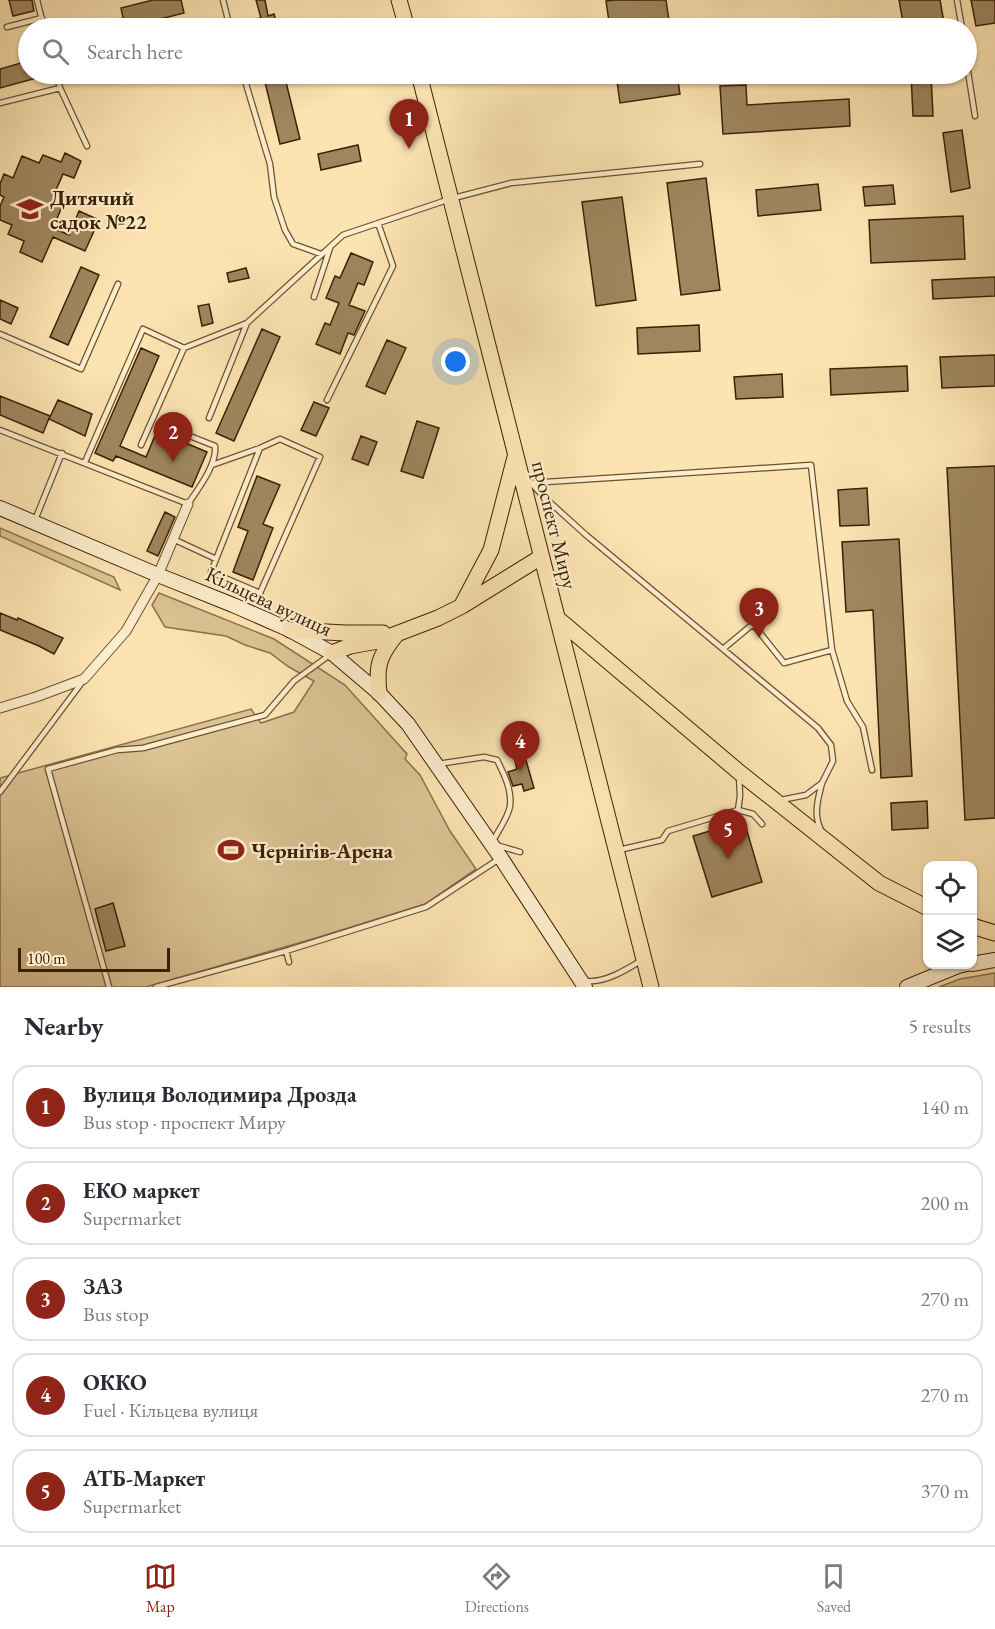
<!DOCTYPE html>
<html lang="en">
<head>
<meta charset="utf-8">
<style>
  body { margin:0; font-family:"EB Garamond",serif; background:#f7f7f7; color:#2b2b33 }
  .controls { position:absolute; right:18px; bottom:18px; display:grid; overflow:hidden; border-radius:12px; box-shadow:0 2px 4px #0004 }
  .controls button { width:54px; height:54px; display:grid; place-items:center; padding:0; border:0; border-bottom:2px solid #e1e1e2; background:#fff; color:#2b2b33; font:30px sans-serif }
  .scale { position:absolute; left:18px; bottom:15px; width:152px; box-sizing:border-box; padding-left:6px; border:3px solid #3b2103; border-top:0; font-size:16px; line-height:21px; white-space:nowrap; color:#3b2103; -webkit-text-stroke:4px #fdedcd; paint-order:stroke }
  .you { position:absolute; left:456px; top:362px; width:21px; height:21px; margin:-15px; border:4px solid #fff; border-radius:50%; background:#1a73e8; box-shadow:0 0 0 9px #1a73e833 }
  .badge { display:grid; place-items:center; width:39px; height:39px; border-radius:50%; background:#8f2418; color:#fff; font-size:20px; font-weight:700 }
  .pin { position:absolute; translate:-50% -50px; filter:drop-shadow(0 2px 3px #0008) }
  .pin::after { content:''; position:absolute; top:32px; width:21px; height:18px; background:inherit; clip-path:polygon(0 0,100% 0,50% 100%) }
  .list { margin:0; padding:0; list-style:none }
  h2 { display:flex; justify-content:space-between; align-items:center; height:78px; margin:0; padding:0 24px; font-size:26px }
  h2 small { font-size:20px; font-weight:400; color:#7c7c81 }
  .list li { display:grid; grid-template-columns:39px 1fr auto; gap:18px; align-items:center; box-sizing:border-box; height:84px; margin:0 12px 12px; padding:0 12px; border:2px solid #e1e1e2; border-radius:18px }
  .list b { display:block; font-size:22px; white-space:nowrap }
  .list p { margin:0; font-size:20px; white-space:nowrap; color:#7c7c81 }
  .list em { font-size:20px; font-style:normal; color:#7c7c81 }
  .icon { flex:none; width:33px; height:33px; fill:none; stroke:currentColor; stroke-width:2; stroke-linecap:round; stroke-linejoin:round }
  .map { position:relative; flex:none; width:995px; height:987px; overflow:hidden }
  .search { position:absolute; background:#fff; box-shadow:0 2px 4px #0004; left:18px; right:18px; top:18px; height:66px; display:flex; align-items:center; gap:15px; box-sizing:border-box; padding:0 21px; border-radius:33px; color:#7c7c81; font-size:22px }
  .sheet { height:558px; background:#fff }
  nav { display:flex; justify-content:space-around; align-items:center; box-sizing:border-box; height:84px; border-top:2px solid #e1e1e2; background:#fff; font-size:16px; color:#7c7c81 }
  nav a { display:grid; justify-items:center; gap:3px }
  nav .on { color:#8f2418 }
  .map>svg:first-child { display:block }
</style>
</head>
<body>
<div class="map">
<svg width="995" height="987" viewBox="0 0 995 987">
  <rect width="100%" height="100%" fill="#fce4b2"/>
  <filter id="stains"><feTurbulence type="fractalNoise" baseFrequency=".00333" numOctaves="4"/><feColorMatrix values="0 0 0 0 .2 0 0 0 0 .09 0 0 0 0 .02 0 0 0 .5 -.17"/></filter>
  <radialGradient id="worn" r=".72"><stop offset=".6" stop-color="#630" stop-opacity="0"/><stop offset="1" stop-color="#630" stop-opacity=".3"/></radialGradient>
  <!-- green -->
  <path fill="#dbc394" stroke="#8b724c" stroke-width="1.5" d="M0,528l114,49 6,13 -120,-54z
    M159,593l115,46 71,46 62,69 -2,5 15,16 30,56 26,38 -51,35 -109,34 -170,49h-146v-209l251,-69 10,14 33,-11 20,-31 -25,-14 -19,-14 -25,-8 -19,-9 -61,-9 -13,-22z
    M995,973v14h-56l21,-8z"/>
  <!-- building -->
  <path fill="#9f865e" stroke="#3b2103" stroke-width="1.5" d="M9,0h23l2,11 -21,5z
    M153,0h28l3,13 -59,15 -4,-20z
    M256,0h9l3,16 6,-2 4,14h-24l-2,-8 9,-2z
    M615,0h51l4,28h-60l-4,-27z
    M899,0h41l5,28h-41z
    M971,0h24v23l-19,3z
    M28,61v13h16v2l-44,12v-19z
    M263,74h21l16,65 -20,5z
    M616,74h61l3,20 -60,9z
    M911,74h20l2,42h-20z
    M746,85l1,20 102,-6 1,27 -127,8 -3,-48z
    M962,130l8,58 -19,4 -8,-59z
    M358,145l3,16 -40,9 -3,-16z
    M65,153l16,8 -7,17 -11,-4 -7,16 11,5 -14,33 16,7 10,-24 20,9 -14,31 -32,-14 -11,25 -22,-10 4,-11 -16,-7 4,-9 -12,-5v-14l4,-9 -4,-2v-11l4,-10 9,4 9,-22 17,7 4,-8 18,7z
    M706,178l14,112 -39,5 -14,-112z
    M818,184l3,26 -63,6 -2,-26z
    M893,185l2,19 -30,2 -2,-19z
    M622,197l14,103 -40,6 -14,-104z
    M963,216l2,43 -94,4 -2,-43z
    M351,253l22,9 -9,23 -6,-2 -9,22 16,6 -11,24 -6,-2 -8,21 -24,-10 9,-21 5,2 9,-22 -13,-5 9,-22 5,2z
    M81,267l18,8 -31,70 -18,-8z
    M246,268l3,10 -20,4 -2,-9z
    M995,277v19l-62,3 -1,-19z
    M0,300l18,8 -7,16 -11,-5z
    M209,304l4,19 -11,3 -4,-20z
    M699,325l1,26 -62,3 -1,-26z
    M262,329l18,8 -46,104 -18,-8z
    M387,340l19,8 -21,46 -19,-8z
    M141,348l18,8 -39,90 26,11 11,-26 50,21 -15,35 -76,-31 -3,5 -18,-8z
    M995,355v31l-53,2 -2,-31z
    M907,366l1,25 -77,4 -1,-26z
    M782,374l1,23 -47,2 -2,-22z
    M0,396l50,20 -7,17 -43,-18z
    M58,400l34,14 -7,22 -36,-17z
    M314,402l15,6 -13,28 -15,-6z
    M417,421l22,7 -16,50 -22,-7z
    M361,436l16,6 -9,23 -16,-6z
    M995,466v352l-30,2 -18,-352z
    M257,476l23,9 -17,39 10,4 -20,52 -20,-8 15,-41 -10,-4z
    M867,488l2,37 -29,1 -2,-36z
    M165,512l10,5 -17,39 -11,-5z
    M899,539l13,237 -31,2 -8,-168 -27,2 -4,-70z
    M0,613l17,7 1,-2 45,20 -9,16 -15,-8 -39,-16z
    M523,750l11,38 -10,3 -2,-7 -9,2 -5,-14 9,-3 -4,-16z
    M927,801l1,27 -36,2 -1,-27z
    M744,821l18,61 -50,15 -19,-61z
    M113,903l12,43 -19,5 -11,-42z"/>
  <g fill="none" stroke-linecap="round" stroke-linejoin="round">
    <!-- lane casing -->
    <g stroke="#6b522f" stroke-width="7">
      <path id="lane" d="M37,0l7,28
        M223,0l7,28
        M957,0l5,28
        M7,27l35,-9
        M966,59l9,57
        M243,74l27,90 4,33 11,33 8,14 28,10
        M60,88l27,58
        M0,103l60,-15 -4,-14
        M314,297l16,-49
        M0,334l81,35 37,-85
        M327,400l66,-134 -15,-43
        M209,418l38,-95 96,-88 107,-36 61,-16 189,-19
        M0,430l188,74c10,-15 29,-39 27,-58l-43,-17
        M141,445l43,-97 63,-25
        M85,462l58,-133 41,19
        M212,465l48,-17 20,-9 40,18 -60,136 -49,-21 49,-124
        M530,482l14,15 42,38 232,193 13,17 2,16 -11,22 -16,12 -25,5
        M530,483l281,-18 21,185 15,51 16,26 9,43
        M35,520l27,-67
        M173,539l43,20
        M723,649l30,-25 31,39 48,-13
        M438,764l46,-7 13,3c7,14 15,30 13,46 -2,12 -12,25 -17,35
        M0,792l83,-111
        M738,810l15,4 9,10
        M821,830c-8,-16 -3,-31 1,-47
        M496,845l24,7
        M619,850l43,-10 6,-9 70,-21 2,-14 -1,-20
        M286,951l3,11
        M586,981c19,2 40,-11 56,-21
        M109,987l-61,-218 69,-19 26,-2 122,-33 29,-34 37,-27
        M156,987l130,-36 140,-44 73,-48"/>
    </g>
    <!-- street casing -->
    <g stroke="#6b522f" stroke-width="11">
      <path id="street" d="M0,708l36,-11 48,-18 42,-48 32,-56 30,-71"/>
    </g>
    <!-- secondary casing -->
    <g stroke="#3b2103" stroke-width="16">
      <path id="secondary" d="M0,508l158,67 75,30 57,25 42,23 47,40 29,31 93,134 84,129
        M972,964l23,-4
        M907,987l51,-21 9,-2"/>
    </g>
    <!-- primary casing -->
    <g stroke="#3b2103" stroke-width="17">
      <path id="primary" d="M399,0l8,28
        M419,74l232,913
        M463,603l28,-53 24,-93
        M557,618l182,154 140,111 49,25
        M290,630l55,3h38
        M332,653l18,-7 28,-5 60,-23 24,-12 79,-49
        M379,693c-3,-27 0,-37 17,-58
        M972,926l23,7"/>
    </g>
    <!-- lane -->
    <use href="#lane" stroke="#fdedcd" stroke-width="4.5"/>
    <!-- street -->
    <use href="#street" stroke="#fdedcd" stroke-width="9"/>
    <!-- secondary -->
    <use href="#secondary" stroke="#fdedcd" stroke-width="14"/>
    <!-- primary -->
    <use href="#primary" stroke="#fce4b2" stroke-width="15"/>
  </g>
  <!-- icons -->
  <defs>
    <g id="school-bare" transform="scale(2.07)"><path d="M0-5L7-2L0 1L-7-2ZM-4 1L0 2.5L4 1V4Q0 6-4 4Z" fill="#8f2418" stroke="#fdedcd" stroke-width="2.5" paint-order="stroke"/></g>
    <g id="stadium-bare" transform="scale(2.07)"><path d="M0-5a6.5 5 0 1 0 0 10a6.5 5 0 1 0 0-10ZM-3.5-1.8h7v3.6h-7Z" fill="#8f2418" stroke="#fdedcd" stroke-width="2.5" paint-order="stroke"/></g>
  </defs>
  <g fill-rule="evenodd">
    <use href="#school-bare" x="30" y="209"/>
    <use href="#stadium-bare" x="231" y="850"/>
  </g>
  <g text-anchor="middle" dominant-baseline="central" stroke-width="4.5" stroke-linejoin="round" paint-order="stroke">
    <!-- poi labels -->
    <g font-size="21" font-weight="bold" fill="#3b2103" stroke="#fdedcd" text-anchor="start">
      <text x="50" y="197">Дитячий<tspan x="50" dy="24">садок №22</tspan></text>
      <text x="251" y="850">Чернігів-Арена</text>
    </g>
    <!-- street labels -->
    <g font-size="21" fill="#3b2103" stroke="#fdedcd">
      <text transform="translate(555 525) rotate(76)">проспект Миру</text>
      <text transform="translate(269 601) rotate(25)">Кільцева вулиця</text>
    </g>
  </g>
  <rect width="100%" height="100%" filter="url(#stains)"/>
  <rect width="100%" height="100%" fill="url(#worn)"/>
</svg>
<div class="controls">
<button><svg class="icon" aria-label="locate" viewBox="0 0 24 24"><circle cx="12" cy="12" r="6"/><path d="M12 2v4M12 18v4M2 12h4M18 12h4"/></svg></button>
<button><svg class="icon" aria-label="layers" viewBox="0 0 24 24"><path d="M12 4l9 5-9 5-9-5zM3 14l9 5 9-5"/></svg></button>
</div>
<div class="scale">100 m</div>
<div class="you"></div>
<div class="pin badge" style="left:409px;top:149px">1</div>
<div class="pin badge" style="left:173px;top:462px">2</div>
<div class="pin badge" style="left:759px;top:638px">3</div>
<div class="pin badge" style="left:520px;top:771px">4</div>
<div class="pin badge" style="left:728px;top:859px">5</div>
<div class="search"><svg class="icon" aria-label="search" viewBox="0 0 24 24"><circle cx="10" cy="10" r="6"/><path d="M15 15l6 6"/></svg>Search here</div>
</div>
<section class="sheet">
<h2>Nearby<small>5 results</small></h2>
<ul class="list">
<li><span class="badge">1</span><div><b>Вулиця Володимира Дрозда</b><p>Bus stop · проспект Миру</p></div><em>140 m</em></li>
<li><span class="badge">2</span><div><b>ЕКО маркет</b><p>Supermarket</p></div><em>200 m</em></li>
<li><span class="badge">3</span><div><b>ЗАЗ</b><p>Bus stop</p></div><em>270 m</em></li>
<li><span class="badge">4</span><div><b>ОККО</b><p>Fuel · Кільцева вулиця</p></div><em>270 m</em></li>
<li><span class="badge">5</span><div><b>АТБ-Маркет</b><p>Supermarket</p></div><em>370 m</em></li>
</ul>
</section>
<nav>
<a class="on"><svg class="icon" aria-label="map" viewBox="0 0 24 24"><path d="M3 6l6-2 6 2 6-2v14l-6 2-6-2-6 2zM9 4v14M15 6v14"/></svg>Map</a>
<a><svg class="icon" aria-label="directions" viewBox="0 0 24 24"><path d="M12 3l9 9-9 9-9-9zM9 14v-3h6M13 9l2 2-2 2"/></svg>Directions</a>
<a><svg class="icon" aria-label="saved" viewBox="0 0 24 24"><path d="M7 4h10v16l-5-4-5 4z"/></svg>Saved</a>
</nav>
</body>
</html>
